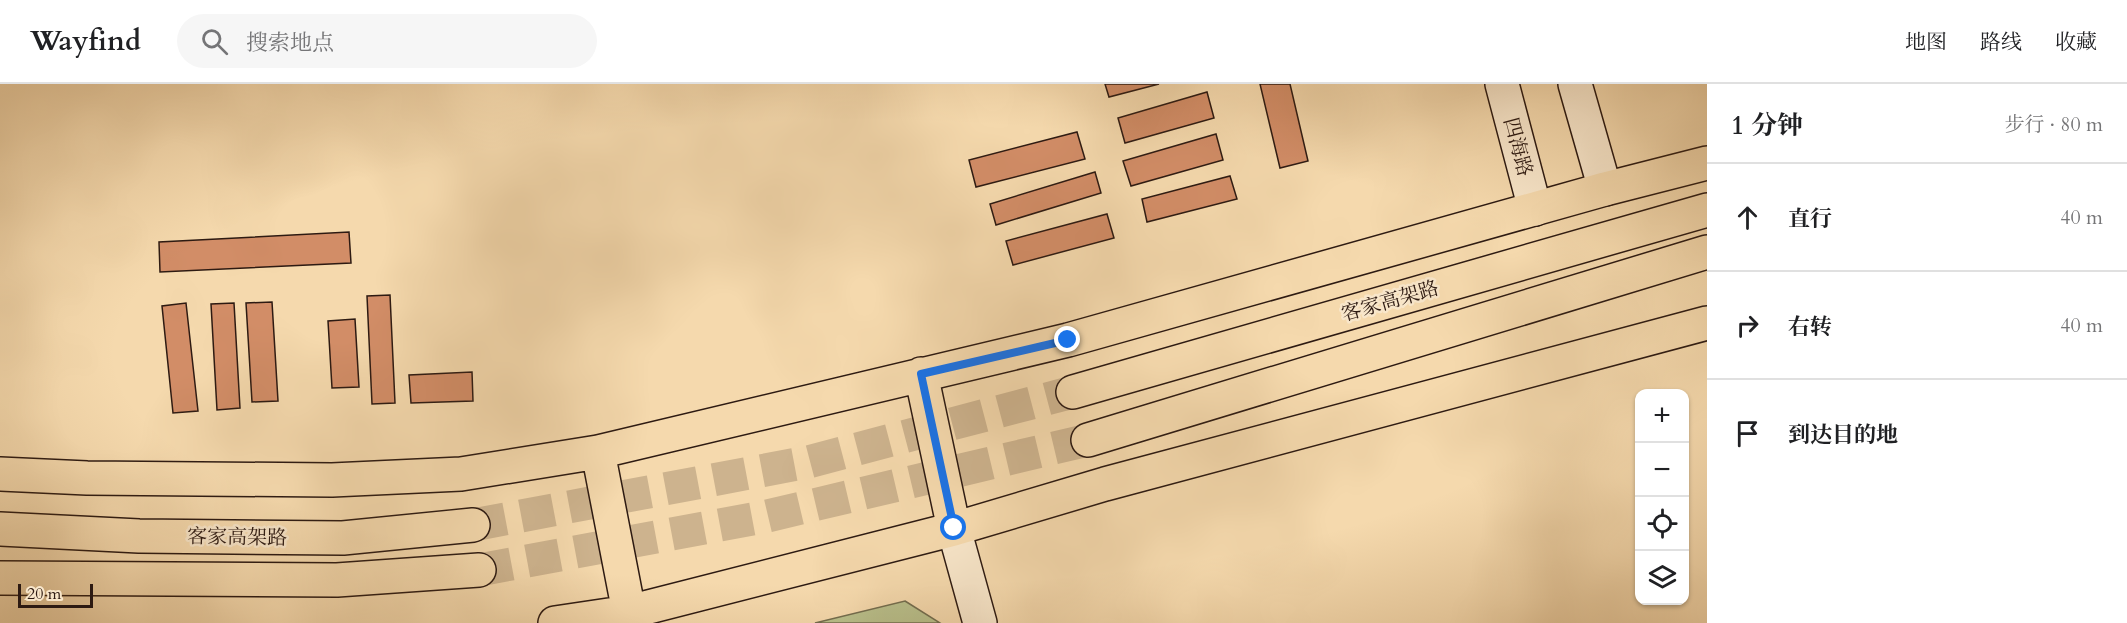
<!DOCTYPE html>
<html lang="zh">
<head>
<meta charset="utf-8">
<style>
  body { margin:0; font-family:Cardo,"Noto Serif SC",serif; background:#f6f6f6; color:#202124 }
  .controls { position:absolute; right:18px; bottom:18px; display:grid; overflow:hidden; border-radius:12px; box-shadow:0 2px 4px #0004 }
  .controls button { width:54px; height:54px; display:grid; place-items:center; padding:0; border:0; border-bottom:2px solid #e0e0e0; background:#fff; color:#202124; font:30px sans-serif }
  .scale { position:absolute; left:18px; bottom:15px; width:75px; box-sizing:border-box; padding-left:6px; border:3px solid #2d1a12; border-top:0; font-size:16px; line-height:21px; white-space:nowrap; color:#2d1a12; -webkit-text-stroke:4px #f8e6ca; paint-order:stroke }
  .stop { position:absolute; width:18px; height:18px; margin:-14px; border:4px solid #1a73e8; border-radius:50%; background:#fff }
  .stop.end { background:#1a73e8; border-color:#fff; box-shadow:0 2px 6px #0008 }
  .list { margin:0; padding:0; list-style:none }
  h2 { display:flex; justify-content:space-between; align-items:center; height:78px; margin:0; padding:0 24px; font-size:26px }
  h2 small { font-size:20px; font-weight:400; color:#757577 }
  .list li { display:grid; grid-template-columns:39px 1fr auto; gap:18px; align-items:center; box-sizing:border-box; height:108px; padding:0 24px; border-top:2px solid #e0e0e0 }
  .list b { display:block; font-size:22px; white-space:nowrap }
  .list em { font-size:20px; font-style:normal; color:#757577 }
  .icon { flex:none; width:33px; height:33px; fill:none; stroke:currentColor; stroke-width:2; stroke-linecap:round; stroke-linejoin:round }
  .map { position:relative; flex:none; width:1707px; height:539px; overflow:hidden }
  header { display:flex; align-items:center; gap:36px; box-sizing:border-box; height:84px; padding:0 30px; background:#fff; border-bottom:2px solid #e0e0e0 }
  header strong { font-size:28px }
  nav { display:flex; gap:33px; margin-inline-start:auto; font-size:21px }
  .search { width:420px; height:54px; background:#f6f6f6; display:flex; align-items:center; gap:15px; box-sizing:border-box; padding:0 21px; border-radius:33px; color:#757577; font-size:22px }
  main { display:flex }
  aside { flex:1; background:#fff }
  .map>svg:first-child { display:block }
</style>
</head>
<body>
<header>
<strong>Wayfind</strong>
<div class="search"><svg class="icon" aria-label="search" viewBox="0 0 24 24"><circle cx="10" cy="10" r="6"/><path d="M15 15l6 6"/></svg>搜索地点</div>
<nav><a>地图</a><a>路线</a><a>收藏</a></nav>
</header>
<main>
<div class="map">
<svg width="1707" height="539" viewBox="0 0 1707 539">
  <rect width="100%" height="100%" fill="#f5d9ad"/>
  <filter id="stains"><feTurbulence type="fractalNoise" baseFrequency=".00333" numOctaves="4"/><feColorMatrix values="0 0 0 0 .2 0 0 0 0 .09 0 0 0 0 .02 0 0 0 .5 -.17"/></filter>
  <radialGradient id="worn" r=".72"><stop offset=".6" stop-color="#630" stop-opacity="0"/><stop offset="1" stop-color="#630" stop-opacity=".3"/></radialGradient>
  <!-- green -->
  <path fill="#b9c08c" stroke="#736d4f" stroke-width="1.5" d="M905,517l35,22h-125z"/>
  <!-- building -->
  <path fill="#d28d67" stroke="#2d1a12" stroke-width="1.5" d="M1105,0h54l-50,13z
    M1260,0h30l18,77 -28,7z
    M1207,8l7,26 -89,25 -7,-25z
    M1077,48l8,27 -109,28 -7,-27z
    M1216,50l7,26 -92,26 -8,-25z
    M1095,88l6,21 -105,32 -6,-21z
    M1230,92l7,23 -90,23 -5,-23z
    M1107,130l7,24 -101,27 -7,-24z
    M349,148l2,31 -191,9 -1,-30z
    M390,211l5,108 -23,1 -5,-108z
    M272,218l6,99 -26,1 -6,-99z
    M186,219l12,108 -25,2 -11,-107z
    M234,219l6,105 -23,2 -6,-106z
    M355,235l4,68 -27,1 -4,-67z
    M472,288l1,29 -62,2 -2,-28z"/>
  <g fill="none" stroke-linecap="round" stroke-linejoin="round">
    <!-- highway-tunnel -->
    <path stroke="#cdb38e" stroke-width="33" stroke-dasharray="33 16" stroke-linecap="butt" d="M473,441l335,-63 265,-70
      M479,486l284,-53 325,-77"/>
    <!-- secondary casing -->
    <g stroke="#2d1a12" stroke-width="36">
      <path id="secondary" d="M1502,0l33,125
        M1575,0l30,105
        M954,445l26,94"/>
    </g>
    <!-- primary casing -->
    <g stroke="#2d1a12" stroke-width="36">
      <path id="primary" d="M921,290l33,155
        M598,368l31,160
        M0,390l87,4 245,2 129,-6 137,-22 470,-112 537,-151 102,-26
        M555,539l74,-11 325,-83 151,-45 602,-161"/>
    </g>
    <!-- highway casing -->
    <g stroke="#2d1a12" stroke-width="36">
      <path id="highway" d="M1073,308l634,-182
        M1088,356l619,-188
        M0,445l139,7 204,2 130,-13
        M0,494l337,2 142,-10"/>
    </g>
    <!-- secondary -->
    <use href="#secondary" stroke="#f8e6ca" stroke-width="33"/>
    <!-- primary -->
    <use href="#primary" stroke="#f5d9ad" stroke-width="33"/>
    <!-- highway -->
    <use href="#highway" stroke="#f5d9ad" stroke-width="33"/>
  </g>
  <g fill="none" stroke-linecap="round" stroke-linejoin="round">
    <!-- route -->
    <path stroke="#1a73e8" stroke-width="8" d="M954,444l-33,-154 147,-34"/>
  </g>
  <g text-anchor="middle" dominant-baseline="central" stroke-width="5" stroke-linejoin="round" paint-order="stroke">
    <!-- street labels -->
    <g font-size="20" fill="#2d1a12" stroke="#f8e6ca">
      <text transform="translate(1518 63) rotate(75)">四海路</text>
      <text transform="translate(1390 217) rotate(-16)">客家高架路</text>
      <text transform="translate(237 453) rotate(1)">客家高架路</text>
    </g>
  </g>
  <rect width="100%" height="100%" filter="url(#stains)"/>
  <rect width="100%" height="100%" fill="url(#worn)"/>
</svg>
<div class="controls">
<button>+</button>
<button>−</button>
<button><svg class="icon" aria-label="locate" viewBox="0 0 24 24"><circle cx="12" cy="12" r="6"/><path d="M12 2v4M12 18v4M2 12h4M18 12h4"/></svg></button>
<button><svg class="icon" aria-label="layers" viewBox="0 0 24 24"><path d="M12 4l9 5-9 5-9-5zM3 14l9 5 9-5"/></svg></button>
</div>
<div class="scale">20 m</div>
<div class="stop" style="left:954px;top:444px"></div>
<div class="stop end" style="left:1068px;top:256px"></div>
</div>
<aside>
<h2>1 分钟<small>步行 · 80 m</small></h2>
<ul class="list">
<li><svg class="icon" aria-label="ahead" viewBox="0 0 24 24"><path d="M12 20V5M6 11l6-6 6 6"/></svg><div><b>直行</b></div><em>40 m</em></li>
<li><svg class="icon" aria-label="right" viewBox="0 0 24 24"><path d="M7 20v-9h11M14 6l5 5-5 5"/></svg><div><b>右转</b></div><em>40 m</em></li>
<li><svg class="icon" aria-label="arrive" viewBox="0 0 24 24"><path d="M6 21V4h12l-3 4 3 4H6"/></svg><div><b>到达目的地</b></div></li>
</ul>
</aside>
</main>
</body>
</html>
